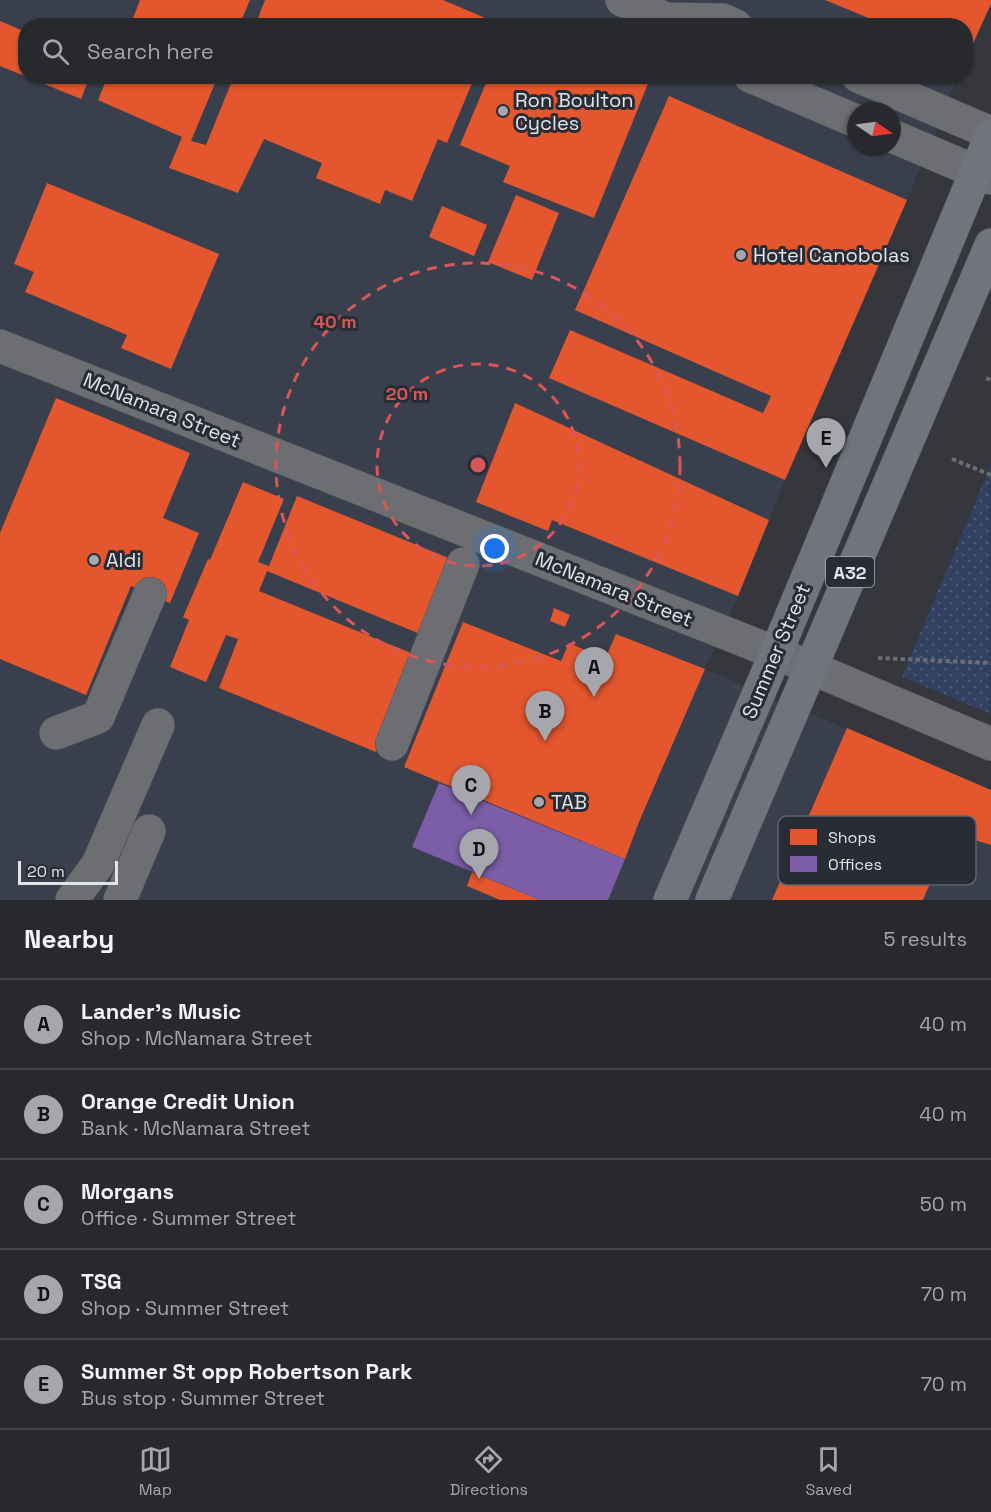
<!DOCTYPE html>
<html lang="en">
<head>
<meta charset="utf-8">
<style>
  body { margin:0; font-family:"Space Grotesk",sans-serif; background:#303135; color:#f1f3f6 }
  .compass { position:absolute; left:847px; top:102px; width:54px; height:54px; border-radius:50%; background:#28292d; box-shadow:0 2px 4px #0004; rotate:103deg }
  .scale { position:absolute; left:18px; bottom:15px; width:100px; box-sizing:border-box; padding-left:6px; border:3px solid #e1e4e9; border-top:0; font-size:16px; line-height:21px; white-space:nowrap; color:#e1e4e9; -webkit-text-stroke:4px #282c34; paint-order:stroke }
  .you { position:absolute; left:495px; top:549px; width:21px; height:21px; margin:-15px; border:4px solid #fff; border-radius:50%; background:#1a73e8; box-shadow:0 0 0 9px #1a73e833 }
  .badge { display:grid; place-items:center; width:39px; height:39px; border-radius:50%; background:#a5a7ac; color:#111; font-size:20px; font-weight:700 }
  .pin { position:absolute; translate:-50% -50px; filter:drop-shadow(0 2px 3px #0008) }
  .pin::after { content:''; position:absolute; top:32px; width:21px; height:18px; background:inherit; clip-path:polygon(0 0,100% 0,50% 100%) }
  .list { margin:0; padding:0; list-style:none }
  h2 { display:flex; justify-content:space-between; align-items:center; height:78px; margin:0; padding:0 24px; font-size:26px }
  h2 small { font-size:20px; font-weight:400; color:#a5a6aa }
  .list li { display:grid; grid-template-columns:39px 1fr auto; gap:18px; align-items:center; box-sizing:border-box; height:90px; padding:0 24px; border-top:2px solid #444549 }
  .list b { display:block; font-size:22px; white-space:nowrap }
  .list p { margin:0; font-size:20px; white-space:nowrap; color:#a5a6aa }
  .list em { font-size:20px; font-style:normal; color:#a5a6aa }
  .icon { flex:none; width:33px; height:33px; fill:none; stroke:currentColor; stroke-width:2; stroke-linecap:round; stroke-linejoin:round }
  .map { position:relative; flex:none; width:991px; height:900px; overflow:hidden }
  .search { position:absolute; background:#28292d; box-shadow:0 2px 4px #0004; left:18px; right:18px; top:18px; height:66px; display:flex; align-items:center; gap:15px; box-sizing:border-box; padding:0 21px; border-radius:24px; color:#a5a6aa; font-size:22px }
  .sheet { height:528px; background:#28292d }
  nav { display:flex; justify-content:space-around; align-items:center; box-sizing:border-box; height:84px; border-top:2px solid #444549; background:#28292d; font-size:16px; color:#a5a6aa }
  nav a { display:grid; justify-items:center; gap:3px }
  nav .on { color:#a5a7ac }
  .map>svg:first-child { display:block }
</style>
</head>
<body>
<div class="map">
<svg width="991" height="900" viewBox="0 0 991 900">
  <defs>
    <pattern id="green-dots" width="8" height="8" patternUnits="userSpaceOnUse" patternTransform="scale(1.5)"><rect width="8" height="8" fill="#324062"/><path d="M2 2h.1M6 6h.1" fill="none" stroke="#4f5b78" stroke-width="1.8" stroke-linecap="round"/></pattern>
  </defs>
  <rect width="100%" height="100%" fill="#35373c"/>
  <!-- built -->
  <path fill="#393f4c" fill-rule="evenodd" d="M0,0h989l-23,57v-31h-940v50l932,1 -51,123 -102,231 -67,165 -33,73 286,121v110h-991zM856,111h36v36h-36z"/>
  <!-- green -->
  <path fill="url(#green-dots)" d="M991,465v249l-89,-37z"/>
  <!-- shops -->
  <path fill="#e4572e" d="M140,0h110l-11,26h-109z
    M265,0h178l54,23 -1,3h-241z
    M825,0h166v4l-25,55v-33h-78z
    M0,21l26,11v44h64l-9,23 -81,-33z
    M108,76h110l-27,65 15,4 28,-69h241l-28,67 -9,-4 -26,62 -27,-11 -5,14 -64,-26 6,-15 -58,-24 -26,54 -69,-25 13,-31 -84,-37z
    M489,76h149l11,5 -55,137 -91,-36 7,-16 -50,-21z
    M669,96l238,104 -122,280 -236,-102 21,-48 193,83 8,-17 -196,-86z
    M47,183l172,71 -48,115 -50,-21 6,-13 -102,-43 9,-20 -20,-8z
    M516,195l43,18 -27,67 -44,-18z
    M442,206l45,19 -13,31 -45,-19z
    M56,398l134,55 -27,65 36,15 -29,70 -39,-17 -45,109 -86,-36v-126z
    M515,403l254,117 -31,76 -186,-76 -4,11 -72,-29z
    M243,482l41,17 -26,63 11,4 28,-70 154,63 -31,75 -153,-63 -8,20 157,64 -40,97 -157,-64 25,-64 -6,15 -12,-4 -20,47 -36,-15 19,-47 -6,-3 25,-58 2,1z
    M554,608l16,7 -5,12 -15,-6z
    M463,622l98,39 8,-18 36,16 11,-25 89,35 -66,153 -14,37 -221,-92z
    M847,728l144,62v55l-29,-9 -11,3 -20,36 -113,-45 113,51 -8,19h-151z
    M472,872l68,28h-40l-33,-14z"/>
  <!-- offices -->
  <path fill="#7b5ea7" d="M439,783l186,76 -17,41h-68l-128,-53z"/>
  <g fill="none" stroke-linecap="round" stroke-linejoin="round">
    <!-- minor casing -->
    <g stroke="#515356" stroke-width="34">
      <path id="minor" d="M622,0l44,19 57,1 13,6
        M750,76l106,45
        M858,76l133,57
        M892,136l99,42
        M0,346l776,307 215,91
        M56,733l42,-16 52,-123
        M392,744l71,-180
        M72,900l26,-36 60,-139
        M120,900l29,-69"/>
    </g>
    <!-- highway casing -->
    <g stroke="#515356" stroke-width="34">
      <path id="highway" d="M670,900l106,-247 215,-517
        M712,900l279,-655"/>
    </g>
    <!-- path -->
    <path stroke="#6b6d70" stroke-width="4" stroke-dasharray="4.5 3" stroke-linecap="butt" d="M986,378l5,2
      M952,459l39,16
      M878,658l113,5"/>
    <!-- minor -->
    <use href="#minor" stroke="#6c6e72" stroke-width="33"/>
    <!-- highway -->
    <use href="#highway" stroke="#71747d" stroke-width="33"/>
  </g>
  <!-- distance rings -->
  <g fill="none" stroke="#d95758" stroke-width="3" stroke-dasharray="10 8">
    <circle cx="478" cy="465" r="101"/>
    <circle cx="478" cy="465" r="202"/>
  </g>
  <!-- markers -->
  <g fill="#a5a7ac" stroke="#282c34" stroke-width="2">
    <circle cx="503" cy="111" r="6"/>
    <circle cx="741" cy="255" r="6"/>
    <circle cx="94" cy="560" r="6"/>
    <circle cx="539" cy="802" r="6"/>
  </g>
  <g text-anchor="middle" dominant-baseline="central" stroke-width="6" stroke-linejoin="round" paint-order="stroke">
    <!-- shield labels -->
    <rect fill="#282c34" stroke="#aaadb3" stroke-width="1.5" x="826" y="557" width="48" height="30" rx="4.5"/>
    <g font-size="18" font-weight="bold" fill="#e1e4e9">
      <text x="850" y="572">A32</text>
    </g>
    <!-- poi labels -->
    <g font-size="20" fill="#e1e4e9" stroke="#282c34" text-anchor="start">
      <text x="515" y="100">Ron Boulton<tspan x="515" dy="23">Cycles</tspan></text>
      <text x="753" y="255">Hotel Canobolas</text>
      <text x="106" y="560">Aldi</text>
      <text x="551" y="802">TAB</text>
    </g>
    <!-- street labels -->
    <g font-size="20" fill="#e1e4e9" stroke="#282c34">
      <text transform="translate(162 410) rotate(22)">McNamara Street</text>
      <text transform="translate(614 589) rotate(22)">McNamara Street</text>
      <text transform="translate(776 651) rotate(-67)">Summer Street</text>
    </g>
  </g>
  <!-- legend -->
  <rect x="778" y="816" width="198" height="69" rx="9" fill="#282c34" stroke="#60636a" stroke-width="1.5"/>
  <rect x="790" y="829" width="27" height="16" fill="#e4572e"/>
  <rect x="790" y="856" width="27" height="16" fill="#7b5ea7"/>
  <g font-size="16" fill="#e1e4e9">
    <text x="828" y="843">Shops</text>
    <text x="828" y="870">Offices</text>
  </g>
  <circle cx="478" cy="465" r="9" fill="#d95758" stroke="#282c34" stroke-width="3"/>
  <g font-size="18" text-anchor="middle" font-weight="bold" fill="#d95758" stroke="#282c34" stroke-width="6" stroke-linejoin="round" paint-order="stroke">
    <text x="335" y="328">40 m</text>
    <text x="407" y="400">20 m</text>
  </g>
</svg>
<svg class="compass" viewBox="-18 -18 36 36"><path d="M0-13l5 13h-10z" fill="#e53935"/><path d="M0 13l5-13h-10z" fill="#a5a6aa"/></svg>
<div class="scale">20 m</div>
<div class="you"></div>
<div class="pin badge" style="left:594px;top:697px">A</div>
<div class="pin badge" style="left:545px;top:741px">B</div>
<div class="pin badge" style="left:471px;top:815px">C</div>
<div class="pin badge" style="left:479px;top:879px">D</div>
<div class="pin badge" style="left:826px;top:468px">E</div>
<div class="search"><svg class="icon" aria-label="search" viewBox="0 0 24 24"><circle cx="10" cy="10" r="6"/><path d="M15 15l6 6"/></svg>Search here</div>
</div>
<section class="sheet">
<h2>Nearby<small>5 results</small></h2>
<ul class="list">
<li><span class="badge">A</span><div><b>Lander's Music</b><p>Shop · McNamara Street</p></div><em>40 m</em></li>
<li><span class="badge">B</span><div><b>Orange Credit Union</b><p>Bank · McNamara Street</p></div><em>40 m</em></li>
<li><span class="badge">C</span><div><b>Morgans</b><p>Office · Summer Street</p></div><em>50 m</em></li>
<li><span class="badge">D</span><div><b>TSG</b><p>Shop · Summer Street</p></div><em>70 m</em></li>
<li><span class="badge">E</span><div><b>Summer St opp Robertson Park</b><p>Bus stop · Summer Street</p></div><em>70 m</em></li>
</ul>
</section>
<nav>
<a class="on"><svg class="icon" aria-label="map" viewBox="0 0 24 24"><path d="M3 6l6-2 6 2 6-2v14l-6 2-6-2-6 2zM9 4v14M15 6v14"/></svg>Map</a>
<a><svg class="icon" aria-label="directions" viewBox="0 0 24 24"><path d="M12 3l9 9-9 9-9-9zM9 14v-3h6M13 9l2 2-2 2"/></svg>Directions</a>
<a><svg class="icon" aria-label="saved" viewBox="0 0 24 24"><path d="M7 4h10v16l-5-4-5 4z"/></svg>Saved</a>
</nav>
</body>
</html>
